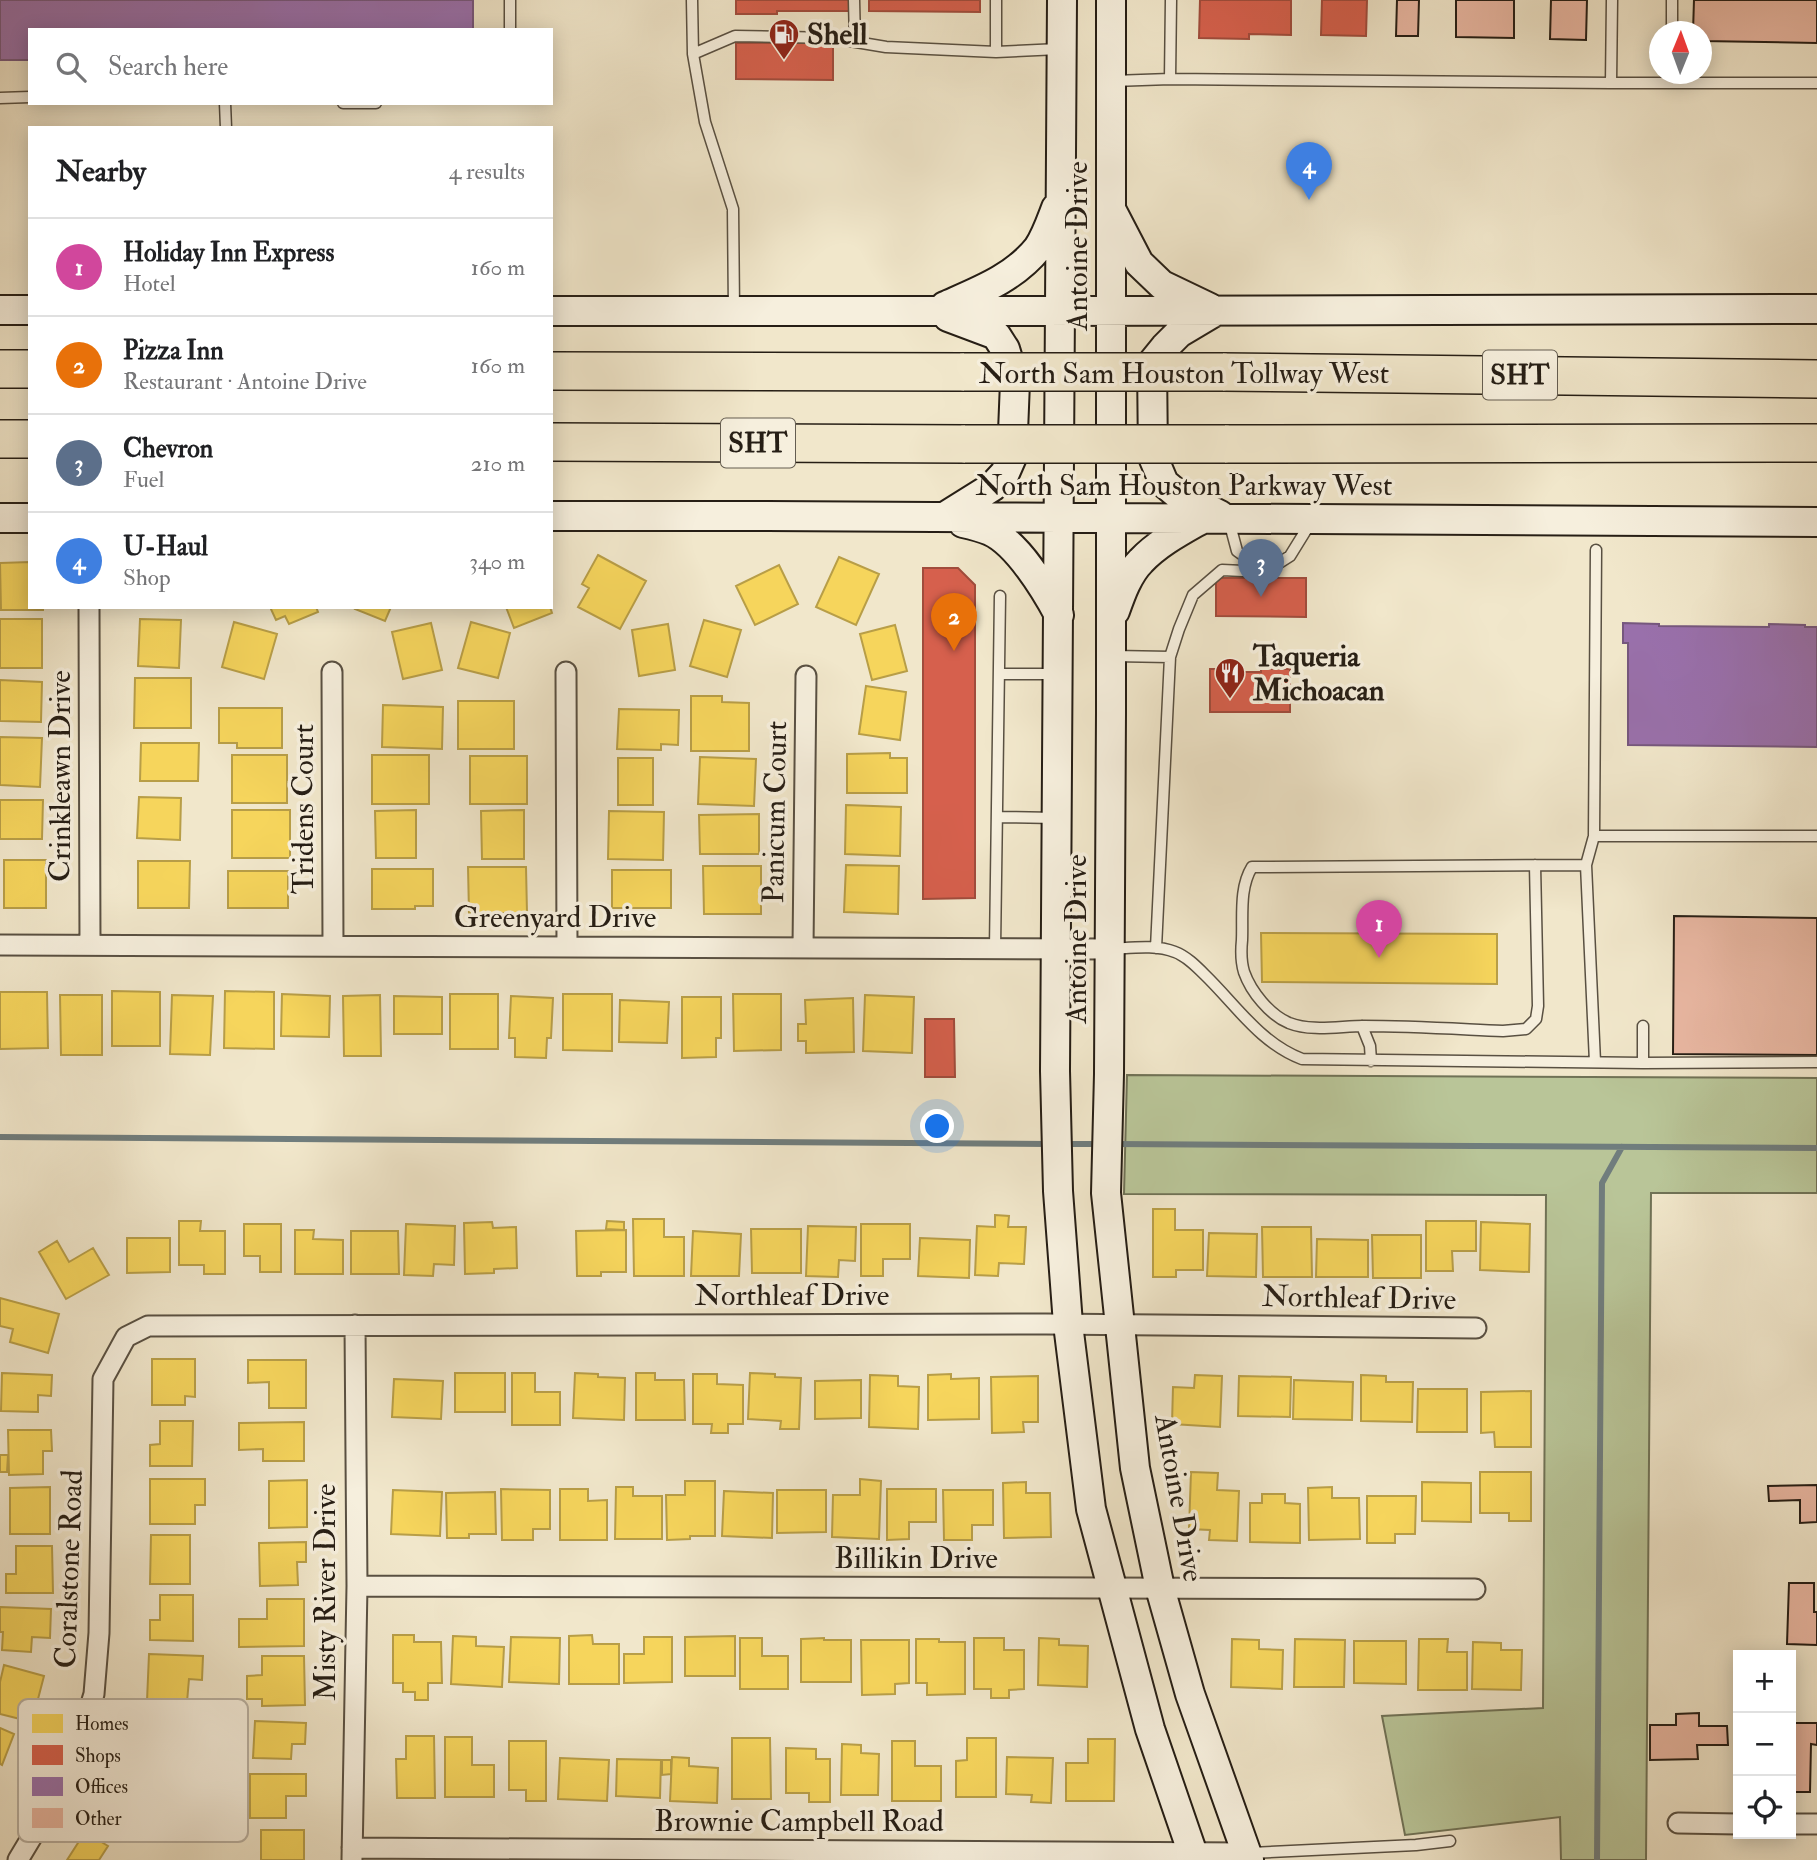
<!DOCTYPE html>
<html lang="en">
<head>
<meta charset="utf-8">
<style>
  body { margin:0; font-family:"IM FELL Double Pica",serif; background:#f6f6f6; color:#202124 }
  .controls { position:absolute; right:21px; bottom:21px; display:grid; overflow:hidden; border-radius:0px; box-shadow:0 4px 18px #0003 }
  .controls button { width:63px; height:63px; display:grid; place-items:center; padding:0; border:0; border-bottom:2px solid #e0e0e0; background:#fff; color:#202124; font:35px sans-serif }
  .compass { position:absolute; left:1649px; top:21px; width:63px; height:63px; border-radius:50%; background:#fff; box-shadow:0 4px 18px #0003; rotate:1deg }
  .you { position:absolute; left:938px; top:1127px; width:24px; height:24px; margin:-18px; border:5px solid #fff; border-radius:50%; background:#1a73e8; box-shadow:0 0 0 10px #1a73e833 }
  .badge { display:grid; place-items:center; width:46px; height:46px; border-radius:50%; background:#8f2418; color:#fff; font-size:23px; font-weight:700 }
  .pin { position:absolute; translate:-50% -58px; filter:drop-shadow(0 2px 4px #0008) }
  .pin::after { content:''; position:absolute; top:37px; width:24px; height:21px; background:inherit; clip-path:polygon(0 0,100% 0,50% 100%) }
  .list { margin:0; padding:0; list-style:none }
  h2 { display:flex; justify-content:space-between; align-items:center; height:91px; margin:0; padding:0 28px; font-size:30px }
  h2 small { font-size:23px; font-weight:400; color:#757577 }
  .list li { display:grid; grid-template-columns:46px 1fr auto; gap:21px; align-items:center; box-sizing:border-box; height:98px; padding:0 28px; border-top:2px solid #e0e0e0 }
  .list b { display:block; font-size:26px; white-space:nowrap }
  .list p { margin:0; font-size:23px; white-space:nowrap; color:#757577 }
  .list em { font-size:23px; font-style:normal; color:#757577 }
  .icon { flex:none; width:38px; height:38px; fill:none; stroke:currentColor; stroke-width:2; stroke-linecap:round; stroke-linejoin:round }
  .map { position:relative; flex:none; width:1817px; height:1860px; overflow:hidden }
  .search { position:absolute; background:#fff; box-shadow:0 4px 18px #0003; left:28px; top:28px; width:525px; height:77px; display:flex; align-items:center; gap:18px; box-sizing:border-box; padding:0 24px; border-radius:0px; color:#757577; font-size:26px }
  .panel { position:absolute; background:#fff; box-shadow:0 4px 18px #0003; left:28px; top:126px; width:525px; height:483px; border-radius:0px }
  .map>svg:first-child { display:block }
</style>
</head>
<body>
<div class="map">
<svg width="1817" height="1860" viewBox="0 0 1817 1860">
  <rect width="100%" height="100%" fill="#f1e7cb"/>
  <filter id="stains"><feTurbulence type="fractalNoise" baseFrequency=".00286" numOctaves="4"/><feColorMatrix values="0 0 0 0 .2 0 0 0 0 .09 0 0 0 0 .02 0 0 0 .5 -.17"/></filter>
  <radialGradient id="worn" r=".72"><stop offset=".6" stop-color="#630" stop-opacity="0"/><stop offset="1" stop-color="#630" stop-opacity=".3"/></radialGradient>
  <!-- green -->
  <path fill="#b9c598" stroke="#707256" stroke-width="2" d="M1127,1075l690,3v115h-166l-5,667h-85l-1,-43 -155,18 -23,-119 161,-8 3,-513 -422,-1z"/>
  <!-- homes -->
  <path fill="#f6d55c" stroke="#b89e47" stroke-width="2" d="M598,555l48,26 -26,48 -42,-22 11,-19 -7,-4z
    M839,557l40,17 -23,51 -40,-18z
    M30,562v45h13v3h-42l-1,-47z
    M779,565l19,39 -43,21 -19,-39z
    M270,607h46l2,5 -29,12 -4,-8 -9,4z
    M356,607h35l-6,14 -30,-12z
    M506,607h44l2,6 -38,15z
    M0,619h42v49h-42z
    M140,619l41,1 -2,48 -41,-2z
    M704,620l37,10 -14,47 -37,-11z
    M234,622l43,12 -13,45 -42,-12z
    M471,622l39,11 -12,45 -40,-10z
    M431,623l11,47 -39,9 -11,-47z
    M668,624l7,46 -36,6 -7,-46z
    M895,625l12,46 -35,9 -12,-46z
    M135,678h56v50h-57z
    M0,680l42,2 -1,40 -41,-1z
    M866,686l40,6 -6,48 -41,-6z
    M691,696h31v6l27,1v48h-58z
    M458,701h56v48h-56z
    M383,705l60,2 -1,42 -60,-2z
    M219,708h63v40h-45v-5h-18z
    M619,709l60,1 -1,35 -17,-1v6l-44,-1z
    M0,737l42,1 -2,49 -40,-2z
    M141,743h58l-1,38h-58z
    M890,753v5h17v35h-60v-39z
    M232,755h55v48h-55z
    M372,755h57v49h-57z
    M470,756h57v48h-57z
    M700,757l56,2 -2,47 -56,-2z
    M618,758h35v47h-35z
    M139,797l42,1 -1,42 -43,-2z
    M0,800h43l-1,39h-42z
    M846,805l55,2 -1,49 -55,-2z
    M232,810h58v48h-58z
    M416,810v48h-40l-1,-47z
    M524,810v49h-42l-1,-48z
    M609,811l55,1 -1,48 -55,-1z
    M759,814v40h-59l-1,-39z
    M4,860h42v48h-42z
    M138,861h52l-1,47h-51z
    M846,865l53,1 -1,48 -54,-2z
    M703,866h58v48h-57z
    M468,867h58l1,46h-58z
    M372,869h61v37h-18v3h-43z
    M612,870h59v38h-59z
    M228,871h60v37h-60z
    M1261,933l236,1v50l-235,-2z
    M112,991l48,1v54h-48z
    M225,991l49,1v57l-50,-1z
    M0,992h47l1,56 -48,1z
    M282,994l48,2 -1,41 -48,-1z
    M450,994h48v55h-48z
    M563,994h49v57l-49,-1z
    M733,994h48v56l-47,1z
    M60,995h42v60h-41z
    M172,995l41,1 -3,59 -40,-1z
    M380,995l1,61h-37l-1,-60z
    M865,995l49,2 -2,56 -49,-2z
    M394,996l48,1v37h-48z
    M511,996l42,2 -2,40h-4l-1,20 -31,-1v-19h-6z
    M682,997h39v41h-5v19l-34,1z
    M853,998l1,54 -48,1v-12h-8v-17h8l-1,-24z
    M620,1000l49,2 -2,41 -48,-1z
    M1153,1209h22v21h28v40h-27v7h-23z
    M995,1215l14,1 -1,11h18l-2,37 -25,-1 -1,13 -23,-1 2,-49 18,1z
    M633,1219h31v18h20v39h-50z
    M179,1221h22l-1,10h25v43h-21v-9h-25z
    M607,1221l17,1v8l-18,-1z
    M1426,1221h50v30h-24l1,20h-27z
    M492,1222l1,6 23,-1 1,41 -23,1v4l-29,1 -1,-51z
    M1481,1222l49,2 -1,48 -49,-2z
    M244,1224h37v48h-21v-16h-16z
    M406,1224l49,2 -1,39 -20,-1 -1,12 -29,-1z
    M861,1224h49v35h-27v17h-22z
    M808,1226l48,1 -1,34 -16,-1 -1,17 -32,-1z
    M1262,1227h49l1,50h-49z
    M751,1229h50v44h-49z
    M295,1230h19l-1,9 30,1v34h-48z
    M626,1230v42h-25v4h-24l-1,-45z
    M351,1231h47l1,43h-48z
    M693,1231l48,3 -2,42h-48z
    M1209,1233l48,1 -1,43 -49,-1z
    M1372,1235h49v43h-48z
    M127,1238h43v34l-43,1z
    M920,1238l50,2 -1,38 -51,-2z
    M1317,1239l51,1v37h-52z
    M57,1241l12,21 24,-14 16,27 -43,24 -27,-47z
    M0,1298l59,16 -11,39 -38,-11 3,-13 -13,-3z
    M152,1359h43v38l-10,-1v9h-33z
    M248,1360h58v48h-37v-26l-21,1z
    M2,1373l50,2 -1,21 -13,-1v17l-37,-1z
    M455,1373h50v39h-50z
    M512,1373h23v19h25v33h-48z
    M575,1373l23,1v3l27,1 -1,42 -51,-2z
    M636,1373h19v7h29l1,40h-49z
    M750,1373l25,1v3l26,1 -2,51h-19l1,-8 -33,-2z
    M693,1374h24v10l26,1v39h-15v9h-17l1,-9h-19z
    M951,1374v5l28,-1v41l-51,1v-45z
    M870,1375l28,1v10l21,1 -1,42 -49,-2z
    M1195,1375l27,1 -2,51 -48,-3 1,-37 21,1z
    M1361,1375l25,1v6h27l-1,40 -51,-1z
    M1038,1376v46h-15l1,10 -32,1 -1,-56z
    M1239,1376l52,1 -1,40 -52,-1z
    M394,1379l49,2 -2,38 -49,-2z
    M861,1380v38l-46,1v-38z
    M1294,1380l59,2 -1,38 -59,-1z
    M1418,1389h49v43h-50z
    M1531,1391v56h-36l-1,-15 -13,1v-41z
    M160,1421h33l-1,45h-42v-21l10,-1z
    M304,1422v39h-41v-12l-24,1v-27z
    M8,1430h43l1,21h-9v23l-34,1z
    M0,1455h8l-1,17h-7z
    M1191,1472l27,1 -1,17 22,1 -2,50 -28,-1 1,-10 -21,-1z
    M1480,1472h51v49h-22v-8h-29z
    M150,1479h55v26h-10v19h-45z
    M860,1479l21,2 -2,58 -47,-2 1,-42h27z
    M307,1480v47l-38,1v-47z
    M685,1481h30v55h-25v3l-23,1 -1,-45h19z
    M1026,1482v11h24l1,44 -47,1 -1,-55z
    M1422,1482l49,1v39l-49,-1z
    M50,1487v47h-40v-46z
    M616,1487h17v9h29v43h-47z
    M1332,1487v11h27l1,41 -51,1 -1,-52z
    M501,1489l49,1v39h-17v11h-31z
    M560,1489h28v12l19,-1v40h-47z
    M887,1489h49v33h-27v17l-22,1z
    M393,1490l49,2 -2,44 -49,-2z
    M777,1490h49v42l-49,1z
    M943,1490h50v35h-21v15h-28z
    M724,1491l49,2 -1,45 -50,-2z
    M495,1492l1,42h-27v4h-22l-1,-45z
    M1262,1494h23v9l15,1v39l-50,-1v-39h12z
    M1367,1496h49l-1,38h-20v9h-28z
    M151,1535h39v49h-40z
    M306,1542v20h-9l1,23 -38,1 -1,-43z
    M16,1546h36l1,47h-47v-19h10z
    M160,1595h33v46l-43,-1v-20h10z
    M267,1599h37v47l-65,1v-28h28z
    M0,1607l51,2 -1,29 -18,-1 -1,15 -29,-2 1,-18h-3z
    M393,1635h21v7h27l1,41h-14v17h-13v-8h-12v-9h-10z
    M592,1635l1,9h26v40h-50v-48z
    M453,1636l23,1v9l28,1 -2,40 -51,-3z
    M735,1636v40h-50v-39z
    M511,1637l49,1 -1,46 -50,-2z
    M644,1637h28v45l-48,1v-29h20z
    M740,1638h22v18h26v33h-48z
    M824,1638v2h27v42h-50v-43z
    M974,1638h30v12h20v39l-15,1v8h-18v-9h-17z
    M1039,1638l20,1v6l29,1 -1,41 -49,-2z
    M916,1639h23v3h26v52l-38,1v-12h-11z
    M1232,1639l27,1v9l24,1 -1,39 -51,-2z
    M1295,1639l50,1 -1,47h-50z
    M1419,1639h29l-1,13h20v38h-49z
    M861,1640h48v43l-14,1v10l-33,1z
    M1354,1641h52v43l-52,-1z
    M1473,1642l28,1v7h21l-1,40 -49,-1z
    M149,1654l54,2 -1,24 -13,-1 -2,23 -40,-1z
    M262,1656h42l1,49 -43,1v-7h-15v-23l15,-1z
    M4,1665l40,11 -12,46 -32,-8v-32z
    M255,1721l51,2 -1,21h-13l-1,15 -38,-1z
    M0,1728l14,6 -12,31 -2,-1z
    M406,1736h28l1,62h-38l-1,-39h10z
    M445,1737h27v28h22v32h-49z
    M732,1738h38l1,61h-39z
    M967,1738h29v59h-40v-36l11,-1z
    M1088,1739h27l-1,62h-48v-38h22z
    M509,1741h37v60h-20v-11h-17z
    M892,1741h23v25h26v35h-49z
    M842,1744l19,1v8l18,1 -1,41h-37z
    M786,1748l30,1v10h14v43h-21v-9h-23z
    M672,1757l17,1v8l29,2 -1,35 -47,-2z
    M1007,1757l46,1 -2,45 -20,-1 1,-7 -26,-1z
    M560,1758l49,2 -2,41 -49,-2z
    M617,1759l44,1 -1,38 -44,-2z
    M662,1760h9v14l-9,1z
    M250,1774h56v22h-20v22h-36z
    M261,1830h43v30h-43z
    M85,1832l23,14 -9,14h-32z"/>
  <!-- shops -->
  <path fill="#d6604d" stroke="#a14c3c" stroke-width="2" d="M736,0h114v11h-73v3h-41z
    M869,0h111v12l-111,-1z
    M1200,0h91v35l-42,-1v5l-50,-1z
    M1322,0h45l-1,36 -45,-1z
    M736,43h97v37l-97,-1z
    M923,568h35l17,17v313l-52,1z
    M1216,578h90v39l-90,-1z
    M1210,669h33l-1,3h19v-3h29v43h-80z
    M925,1019h29l1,58h-30z"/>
  <!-- offices -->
  <path fill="#9970ab" stroke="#76577e" stroke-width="2" d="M0,0h473v30h-443v30h-30z
    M1623,623l36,1v2l110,1v-3l36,1v2h12v120l-189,-2v-102h-5z"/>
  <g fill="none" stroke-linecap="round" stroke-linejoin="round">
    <!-- stream -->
    <path stroke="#707d7d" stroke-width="6" d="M0,1137l1048,7
      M1062,1144h39
      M1115,1144l702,4
      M1597,1860l5,-677 20,-36"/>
  </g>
  <!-- building -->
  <path fill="#e8b6a1" stroke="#261e15" stroke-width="2" d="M1397,0h22l-1,36h-22z
    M1456,0h58v38l-58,-1z
    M1551,0h36l-1,40 -36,-1z
    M1694,0h123v43l-115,-2v-9h-9z
    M1674,916l143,2v137l-144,-1z
    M1817,1485v37l-17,1v-23l-31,1 -1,-15z
    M1789,1583h25v29h3v33l-30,-1z
    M1699,1713v13h28l1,19h-31l1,14 -48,1v-35h26v-11z
    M1791,1723h26v22l-6,-1 -1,48h-19z"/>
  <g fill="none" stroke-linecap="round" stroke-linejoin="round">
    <!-- lane casing -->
    <g stroke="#595042" stroke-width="13">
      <path id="lane" d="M692,0l1,54
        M854,0l1,42
        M996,0v52l63,-3
        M1672,0v32
        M510,30v-30
        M1170,79l441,4 1,-83
        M1113,81l57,-2 1,-79
        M1611,83h206
        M0,98l30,-1
        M225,103l1,25
        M343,103h33
        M734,310l-1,-101 -28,-87 -12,-68 42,-18 97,2 54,9 110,5
        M1229,521l8,30 28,20
        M1114,656l56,1 9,-28 14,-34 29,-25 43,2 25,-16 21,-34
        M999,674h56
        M997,817l59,1
        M1594,836h223
        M1535,865l3,141 -2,13 -10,10 -23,2c-46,-2 -93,-5 -139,-5 -24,0 -52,6 -75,-3 -19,-8 -38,-31 -45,-51 -3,-10 -3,-22 -2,-32 1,-24 -3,-52 10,-73l334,-2
        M995,948l5,-352
        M1156,948l14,-291
        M1110,949c21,-1 45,-5 65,3 11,4 21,14 30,23 31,30 55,68 97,84l341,4 174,-1
        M1362,1026l8,20 1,15
        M1643,1026v37
        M1595,1062l-9,-197 8,-29 2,-286
        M1251,1853l165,-8 34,-4"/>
    </g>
    <!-- street casing -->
    <g stroke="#595042" stroke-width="23">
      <path id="street" d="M89,607l1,338
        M332,672l1,274
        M566,672l1,275
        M0,945l1109,4
        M803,948l3,-272
        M357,1586l1118,3
        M1678,1823l60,1
        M1791,1824h26
        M352,1848l895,5
        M352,1859l5,-273 -2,-261
        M18,1860l51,-85 25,-81 5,-61 4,-254 23,-42 22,-11 898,-2 430,4"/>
    </g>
    <!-- secondary casing -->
    <g stroke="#261e15" stroke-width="32">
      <path id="secondary" d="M1062,0l-7,1071 3,120 10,133 23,185 59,220 45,131
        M1111,0v713l-2,361 -3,119 29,275 25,120 30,106 59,166
        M1113,213l26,50 23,22 48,23
        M945,306c34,-15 69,-28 93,-58 8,-12 13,-27 18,-40
        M0,310h30
        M551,311h487l779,-2
        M1216,311l-37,22 -14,14 -13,16 1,94 11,26 12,10 44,22
        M551,516h216l1050,6
        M944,517l48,-30 13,-14 7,-16 3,-75 -10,-33 -9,-14 -48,-18
        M0,518h30
        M963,523c9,2 18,4 27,8 27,12 55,58 69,84
        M1115,611c6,-17 13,-37 26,-50 17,-18 40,-30 61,-42"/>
    </g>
    <!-- highway casing -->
    <g stroke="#261e15" stroke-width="40">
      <path id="highway" d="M0,369h30
        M551,371l413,1
        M1223,372l594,7
        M0,439h30
        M551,442l414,2
        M1225,444l592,-1"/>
    </g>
    <!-- lane -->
    <use href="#lane" stroke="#f6efdd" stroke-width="10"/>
    <!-- street -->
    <use href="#street" stroke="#f6efdd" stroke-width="19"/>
    <!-- secondary -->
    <use href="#secondary" stroke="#f6efdd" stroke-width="28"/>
    <!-- highway -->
    <use href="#highway" stroke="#f1e7cb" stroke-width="37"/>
    <!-- highway-bridge casing -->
    <g stroke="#261e15" stroke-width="40" stroke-linecap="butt">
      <path id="highway-bridge" d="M964,372h259
        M965,444h260"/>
    </g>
    <!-- highway-bridge -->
    <use href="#highway-bridge" stroke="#f1e7cb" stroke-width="37"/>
  </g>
  <!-- icons -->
  <defs>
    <g id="fuel-pin" transform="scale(1.575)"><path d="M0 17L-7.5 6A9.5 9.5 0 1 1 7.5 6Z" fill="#8f2418" stroke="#f6efdd"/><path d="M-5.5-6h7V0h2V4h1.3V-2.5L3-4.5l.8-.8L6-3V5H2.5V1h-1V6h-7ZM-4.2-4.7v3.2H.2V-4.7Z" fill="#fff"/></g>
    <g id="restaurant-pin" transform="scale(1.575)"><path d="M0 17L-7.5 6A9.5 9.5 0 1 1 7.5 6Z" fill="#8f2418" stroke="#f6efdd"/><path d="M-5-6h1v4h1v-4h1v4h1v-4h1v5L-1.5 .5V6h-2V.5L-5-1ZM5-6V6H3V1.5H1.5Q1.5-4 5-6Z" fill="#fff"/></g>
  </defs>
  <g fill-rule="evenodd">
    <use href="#fuel-pin" x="784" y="34"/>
    <use href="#restaurant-pin" x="1230" y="673"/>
  </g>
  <g text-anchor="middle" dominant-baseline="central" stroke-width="7" stroke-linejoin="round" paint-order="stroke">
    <!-- shield labels -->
    <g fill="#f6efdd" stroke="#645d51" stroke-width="2">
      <rect x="1483" y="350.5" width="74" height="49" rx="5"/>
      <rect x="721" y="418.5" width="74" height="49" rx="5"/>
    </g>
    <g font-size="28" font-weight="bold" fill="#261e15">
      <text x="1520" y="375">SHT</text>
      <text x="758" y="443">SHT</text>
    </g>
    <!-- poi labels -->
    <g font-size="30" font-weight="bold" fill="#261e15" stroke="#f6efdd" text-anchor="start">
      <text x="807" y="34">Shell</text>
      <text x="1253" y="656">Taqueria<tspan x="1253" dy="34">Michoacan</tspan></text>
    </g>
    <!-- street labels -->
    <g font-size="30" fill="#261e15" stroke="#f6efdd">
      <text transform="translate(1077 246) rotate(-90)">Antoine Drive</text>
      <text x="1184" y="373">North Sam Houston Tollway West</text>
      <text x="1184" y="485">North Sam Houston Parkway West</text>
      <text transform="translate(60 776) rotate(-90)">Crinkleawn Drive</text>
      <text transform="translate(303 809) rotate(-90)">Tridens Court</text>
      <text transform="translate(775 812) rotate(-89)">Panicum Court</text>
      <text x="555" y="917">Greenyard Drive</text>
      <text transform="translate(1076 939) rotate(-90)">Antoine Drive</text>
      <text x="792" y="1295">Northleaf Drive</text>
      <text transform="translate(1359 1298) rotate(1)">Northleaf Drive</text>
      <text transform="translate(1179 1498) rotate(80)">Antoine Drive</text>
      <text x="916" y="1558">Billikin Drive</text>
      <text transform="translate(69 1569) rotate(-88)">Coralstone Road</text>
      <text transform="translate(325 1592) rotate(-90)">Misty River Drive</text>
      <text x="799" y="1821">Brownie Campbell Road</text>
    </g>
  </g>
  <!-- legend -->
  <rect x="18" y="1699" width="230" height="143" rx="10" fill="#f6efdd" stroke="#b8b0a1" stroke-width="2"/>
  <rect x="32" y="1714" width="31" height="19" fill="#f6d55c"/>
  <rect x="32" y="1745" width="31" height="20" fill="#d6604d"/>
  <rect x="32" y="1777" width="31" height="19" fill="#9970ab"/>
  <rect x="32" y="1808" width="31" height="20" fill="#e8b6a1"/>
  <g font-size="19" fill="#261e15">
    <text x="75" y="1730">Homes</text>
    <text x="75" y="1762">Shops</text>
    <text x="75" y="1793">Offices</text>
    <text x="75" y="1825">Other</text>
  </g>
  <rect width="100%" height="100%" filter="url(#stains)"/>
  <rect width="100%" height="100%" fill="url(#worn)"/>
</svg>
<div class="controls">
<button>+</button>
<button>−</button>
<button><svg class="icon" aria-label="locate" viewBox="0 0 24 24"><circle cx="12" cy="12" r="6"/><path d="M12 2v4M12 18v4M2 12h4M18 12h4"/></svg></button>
</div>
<svg class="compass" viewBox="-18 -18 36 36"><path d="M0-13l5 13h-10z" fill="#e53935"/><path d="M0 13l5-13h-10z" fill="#757577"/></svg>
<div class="you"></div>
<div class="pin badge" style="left:1379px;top:958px;background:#d1479c">1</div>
<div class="pin badge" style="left:954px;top:651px;background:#e8710a">2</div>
<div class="pin badge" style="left:1261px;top:597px;background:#5c6f8a">3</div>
<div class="pin badge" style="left:1309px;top:200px;background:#3f7fe0">4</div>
<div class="search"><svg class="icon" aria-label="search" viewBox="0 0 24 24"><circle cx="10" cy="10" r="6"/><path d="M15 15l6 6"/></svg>Search here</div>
<section class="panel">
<h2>Nearby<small>4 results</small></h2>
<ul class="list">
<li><span class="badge" style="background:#d1479c">1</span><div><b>Holiday Inn Express</b><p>Hotel</p></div><em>160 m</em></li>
<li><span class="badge" style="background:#e8710a">2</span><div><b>Pizza Inn</b><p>Restaurant · Antoine Drive</p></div><em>160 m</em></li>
<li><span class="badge" style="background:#5c6f8a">3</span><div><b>Chevron</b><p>Fuel</p></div><em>210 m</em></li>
<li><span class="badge" style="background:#3f7fe0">4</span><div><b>U-Haul</b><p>Shop</p></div><em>340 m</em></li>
</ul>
</section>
</div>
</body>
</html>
